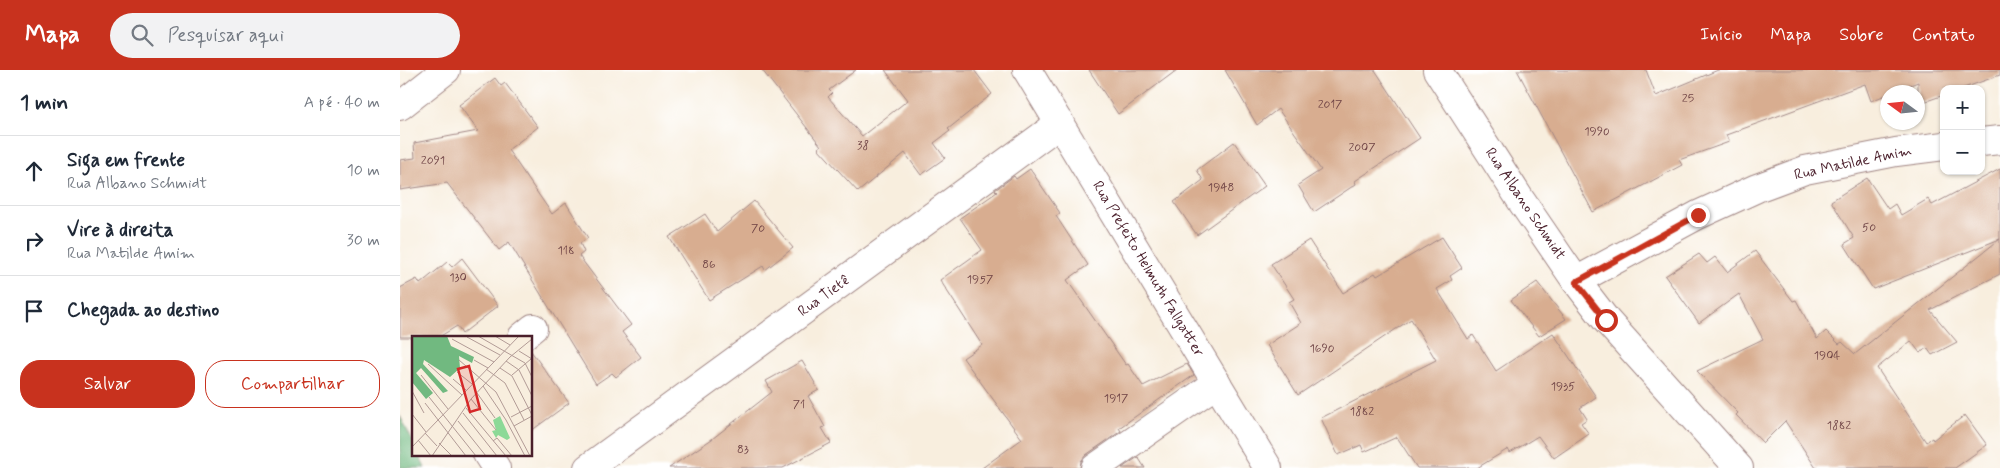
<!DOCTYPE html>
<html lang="pt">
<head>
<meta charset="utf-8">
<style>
  body { margin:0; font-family:Mynerve,sans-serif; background:#f2f2f3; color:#1f2937 }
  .controls { position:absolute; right:15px; top:15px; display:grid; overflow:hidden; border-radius:10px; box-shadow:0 1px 4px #0004 }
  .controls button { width:45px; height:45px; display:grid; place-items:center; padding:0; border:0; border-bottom:1px solid #e0e1e3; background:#fff; color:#1f2937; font:25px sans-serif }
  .compass { position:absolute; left:1480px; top:15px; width:45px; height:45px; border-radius:50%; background:#fff; box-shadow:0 1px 4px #0004; rotate:285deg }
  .stop { position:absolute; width:15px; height:15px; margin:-11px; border:4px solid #c8321e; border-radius:50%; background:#fff }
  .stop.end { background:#c8321e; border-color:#fff; box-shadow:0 1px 5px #0008 }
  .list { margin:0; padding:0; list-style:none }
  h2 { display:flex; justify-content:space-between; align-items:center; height:65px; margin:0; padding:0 20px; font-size:21px }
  h2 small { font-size:16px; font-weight:400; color:#747a83 }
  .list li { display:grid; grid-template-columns:32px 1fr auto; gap:15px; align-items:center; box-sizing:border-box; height:70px; padding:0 20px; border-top:1px solid #e0e1e3 }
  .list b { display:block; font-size:19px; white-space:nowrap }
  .list p { margin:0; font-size:16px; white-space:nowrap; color:#747a83 }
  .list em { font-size:16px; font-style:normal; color:#747a83 }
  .actions { display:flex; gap:10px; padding:15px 20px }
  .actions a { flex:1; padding:11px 0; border:1px solid #c8321e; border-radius:20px; text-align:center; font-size:18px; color:#c8321e }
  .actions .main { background:#c8321e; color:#fff }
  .icon { flex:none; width:28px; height:28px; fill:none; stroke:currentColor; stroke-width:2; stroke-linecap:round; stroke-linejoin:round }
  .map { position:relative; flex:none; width:1600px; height:398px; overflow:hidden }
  header { display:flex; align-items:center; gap:30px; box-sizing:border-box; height:70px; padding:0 25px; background:#c8321e; color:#fff }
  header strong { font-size:24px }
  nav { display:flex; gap:28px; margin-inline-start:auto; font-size:18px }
  .search { width:350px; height:45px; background:#f2f2f3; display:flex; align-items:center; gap:12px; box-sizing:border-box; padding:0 18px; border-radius:28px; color:#747a83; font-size:19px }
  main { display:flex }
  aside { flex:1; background:#fff }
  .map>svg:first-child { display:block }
</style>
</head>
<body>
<header>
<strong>Mapa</strong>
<div class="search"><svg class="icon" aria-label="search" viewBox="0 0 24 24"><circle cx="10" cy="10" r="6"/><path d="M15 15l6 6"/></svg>Pesquisar aqui</div>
<nav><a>Início</a><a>Mapa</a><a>Sobre</a><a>Contato</a></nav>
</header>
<main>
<aside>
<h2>1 min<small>A pé · 40 m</small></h2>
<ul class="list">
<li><svg class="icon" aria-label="ahead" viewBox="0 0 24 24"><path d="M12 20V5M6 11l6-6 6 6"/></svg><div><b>Siga em frente</b><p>Rua Albano Schmidt</p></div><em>10 m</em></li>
<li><svg class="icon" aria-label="right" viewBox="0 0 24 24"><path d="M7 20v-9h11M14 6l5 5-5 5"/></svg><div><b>Vire à direita</b><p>Rua Matilde Amim</p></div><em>30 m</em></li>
<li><svg class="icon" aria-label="arrive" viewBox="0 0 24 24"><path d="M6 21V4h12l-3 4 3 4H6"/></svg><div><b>Chegada ao destino</b></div></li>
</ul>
<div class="actions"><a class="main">Salvar</a><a>Compartilhar</a></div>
</aside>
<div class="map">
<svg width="1600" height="398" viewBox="0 0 1600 398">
  <rect width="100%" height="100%" fill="#fff"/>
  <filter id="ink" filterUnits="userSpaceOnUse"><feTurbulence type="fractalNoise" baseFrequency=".02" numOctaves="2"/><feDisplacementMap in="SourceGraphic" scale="10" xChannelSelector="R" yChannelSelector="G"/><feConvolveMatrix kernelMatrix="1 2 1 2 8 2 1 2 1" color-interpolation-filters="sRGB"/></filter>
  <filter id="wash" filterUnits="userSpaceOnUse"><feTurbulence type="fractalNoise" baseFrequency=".0096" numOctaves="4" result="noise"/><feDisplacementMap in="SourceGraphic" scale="20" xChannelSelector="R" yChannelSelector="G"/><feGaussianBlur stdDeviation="1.12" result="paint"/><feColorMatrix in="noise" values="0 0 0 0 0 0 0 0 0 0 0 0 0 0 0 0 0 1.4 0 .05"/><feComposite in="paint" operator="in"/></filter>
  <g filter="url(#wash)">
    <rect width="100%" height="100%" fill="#f8eede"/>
    <!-- forest -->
    <path fill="#71b980" stroke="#5e6c56" d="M0,346l14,28v10h5l6,14h-25z"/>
    <g id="blocks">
      <!-- building -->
      <path fill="#d8ad90" d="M362,0h94l-27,20 3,3 -4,4 34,39 46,-36 -23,-30h89l18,24 -44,35 2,2 -16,12 11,15 -24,17 -16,-22 -47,39 -40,-44 3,-2z
        M689,0h88l-59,44z
        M825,0h150l45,68 -65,43 1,3 -42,28 -16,-27 23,-15 -43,-61 -21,16z
        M1117,0h129l10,26 62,-26h282v5l-39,14h-17v6l-26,9v-22l-26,10h-4v2l-17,7 -6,-17 -139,51 3,7 -50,18 3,5 -89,47z
        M95,8l6,8 4,-3 33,44 -30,23 44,64 14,-11 22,35 -8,5 4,9 -5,4 52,69 -9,7 19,25 -25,20 -4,-4 -16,11 -87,-142 -10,8 -52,-67 -47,7v-30l15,-2 -1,-15 64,-12 -19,-26z
        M834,72l31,44 -68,49 -23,-33 29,-22 -6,-10z
        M630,99l30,44 -4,3 32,49 -21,15 59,85 2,-1 15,22 44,-22 7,11 -75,53 2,3 -35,24 -5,6 -1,7h-98l40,-29 -59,-81 19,-13 -42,-65 42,-30 -22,-32 37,-26 -2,-2 19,-14 2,3z
        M1600,99v105l-70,36 27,32 -25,13 -5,-7 -7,5 -9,-12 -34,27 49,74 6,-4 1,2 32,-25 22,30 -32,23h-139l-31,-47 -22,22 -27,-28 2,-2 -41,-42 66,-32 -24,-45 -40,29 -34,-47 34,-22 8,9 8,-6 12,15 28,-21 38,50 3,-1 21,39 9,-8 13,13 3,-2 13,12 145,-115 -127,50 -29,-45 10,-6 -23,-37 36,-23 21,31 7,-5 6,11 27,-16 4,6z
        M354,131l39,47 -28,22 -2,-4 -54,34 -40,-63 36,-23 12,18z
        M1042,167l20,31 -12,8 2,4 -15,9 31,50 5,-4 23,36 57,-38 43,64 -16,11 7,11 -6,4 8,11 -35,24 -16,-22 -28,17 -2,-4 -31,19h-60l-20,-31 -33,15 -3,-7 -23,10 -17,-37 115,-58 -25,-41 -113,76 -31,-50 34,-22 -12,-21 5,-3 -23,-35 38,-24 34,53 32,-20 2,3z
        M62,188l36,48 -36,28 -5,-8 -18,11h-39v-49l17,-9 3,5 27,-22 5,5z
        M1137,212l29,37 -27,17 -28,-36z
        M131,281l38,52 -38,28z
        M402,291l17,29 -11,6 17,31 -3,1 9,15 -48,25h-114l43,-29 60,-47 -6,-11z
        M738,387l7,11h-23z"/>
    </g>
  </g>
  <g filter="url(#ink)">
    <use href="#blocks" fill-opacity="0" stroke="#a18684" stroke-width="1"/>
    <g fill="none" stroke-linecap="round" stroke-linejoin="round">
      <!-- minor casing -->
      <g stroke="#a18684" stroke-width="30">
        <path id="minor" d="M0,36l46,-36
          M1581,72l19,-2
          M1176,211l122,-66 59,-27 48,-18 91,-18 48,-6
          M122,267l11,-9
          M87,384l9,14
          M188,398l472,-345
          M695,398l122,-85"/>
      </g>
      <!-- major casing -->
      <g stroke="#a18684" stroke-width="30">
        <path id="major" d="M627,0l241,398
          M1037,0l85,132 54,79 30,39 133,148"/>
      </g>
      <!-- minor -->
      <use href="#minor" stroke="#fff" stroke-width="28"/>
      <!-- major -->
      <use href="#major" stroke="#fff" stroke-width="28"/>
    </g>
  </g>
  <g fill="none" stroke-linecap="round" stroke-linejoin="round" filter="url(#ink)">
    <!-- route -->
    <path stroke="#c8321e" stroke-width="6" d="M1206,250l-30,-38 122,-67"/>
  </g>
  <g text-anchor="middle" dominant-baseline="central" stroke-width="4" stroke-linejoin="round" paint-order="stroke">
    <!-- number labels -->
    <g font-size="12" fill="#6e4244">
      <text x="1288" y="29">25</text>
      <text x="930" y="35">2017</text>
      <text x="1197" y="62">1990</text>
      <text x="463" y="76">38</text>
      <text x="962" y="78">2007</text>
      <text x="33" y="91">2091</text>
      <text x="821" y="118">1948</text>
      <text x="1469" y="158">50</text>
      <text x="358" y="159">70</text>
      <text x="166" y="181">118</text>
      <text x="309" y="195">86</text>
      <text x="58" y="208">130</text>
      <text x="580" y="210">1957</text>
      <text x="922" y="279">1690</text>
      <text x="1427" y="286">1904</text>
      <text x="1163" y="317">1935</text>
      <text x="716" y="329">1917</text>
      <text x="399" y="335">71</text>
      <text x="962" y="342">1882</text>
      <text x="1439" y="356">1882</text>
      <text x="343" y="380">83</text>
    </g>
    <!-- street labels -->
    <g font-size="15" fill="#4a1f2b" stroke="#fff">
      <text transform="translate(1453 93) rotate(-12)">Rua Matilde Amim</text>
      <text transform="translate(1125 134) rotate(56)">Rua Albano Schmidt</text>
      <text transform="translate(748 199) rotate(59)">Rua Prefeito Helmuth Fallgatter</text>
      <text transform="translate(424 226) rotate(-36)">Rua Tietê</text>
    </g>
  </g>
  <!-- overview -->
  <g transform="translate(12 266)">
    <rect width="120" height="120" fill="#f8eede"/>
    <path d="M88,80l10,22 -3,2 -9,-5 -2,3 -4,-7 4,-1 -3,-10z" fill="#8cd997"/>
    <path d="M0,0h35l4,10 23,11 -2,6 -13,-7 1,12 -10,9 -26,-17 -1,4 25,27 -5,2 -22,-25 -5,5 17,20 -7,6 -14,-17z" fill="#71b980"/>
    <path fill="none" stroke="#b29b96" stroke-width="1" d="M66,0l47,27 7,14M83,0l15,9M55,1l33,18M40,3l42,23M107,15l13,8M47,24l37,32 34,64M62,24l14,8M94,25l13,9 13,26M16,28l34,31M88,32l12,8 20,39M74,33l19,14 19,37M45,36l15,12M9,39l27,34M100,39l19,-16M41,43l13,11M71,50l23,34 19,36M0,55l12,22M65,57l18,25M17,61l47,59M59,63l25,31M13,67l41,53M54,72l40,48M51,77l34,43M0,78l14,18M99,81l21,-11M46,85l28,35M102,90l18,-10M13,97l12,13M6,104l13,16M81,105l4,-3 15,18M27,107l13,13M0,111l107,-111M20,120l39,-57 39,-42 22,-18"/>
    <path fill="#d62828" fill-opacity="0.15" stroke="#d62828" stroke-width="2.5" d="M57,30l11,43 -10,3 -12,-43z"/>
    <rect width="120" height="120" fill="none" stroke="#4a1f2b" stroke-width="2.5"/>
  </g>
</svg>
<div class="controls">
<button>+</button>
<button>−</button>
</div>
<svg class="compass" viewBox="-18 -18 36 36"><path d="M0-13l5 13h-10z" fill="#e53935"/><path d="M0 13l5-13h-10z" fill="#747a83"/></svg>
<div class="stop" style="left:1206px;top:250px"></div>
<div class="stop end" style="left:1298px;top:145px"></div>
</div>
</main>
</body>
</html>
